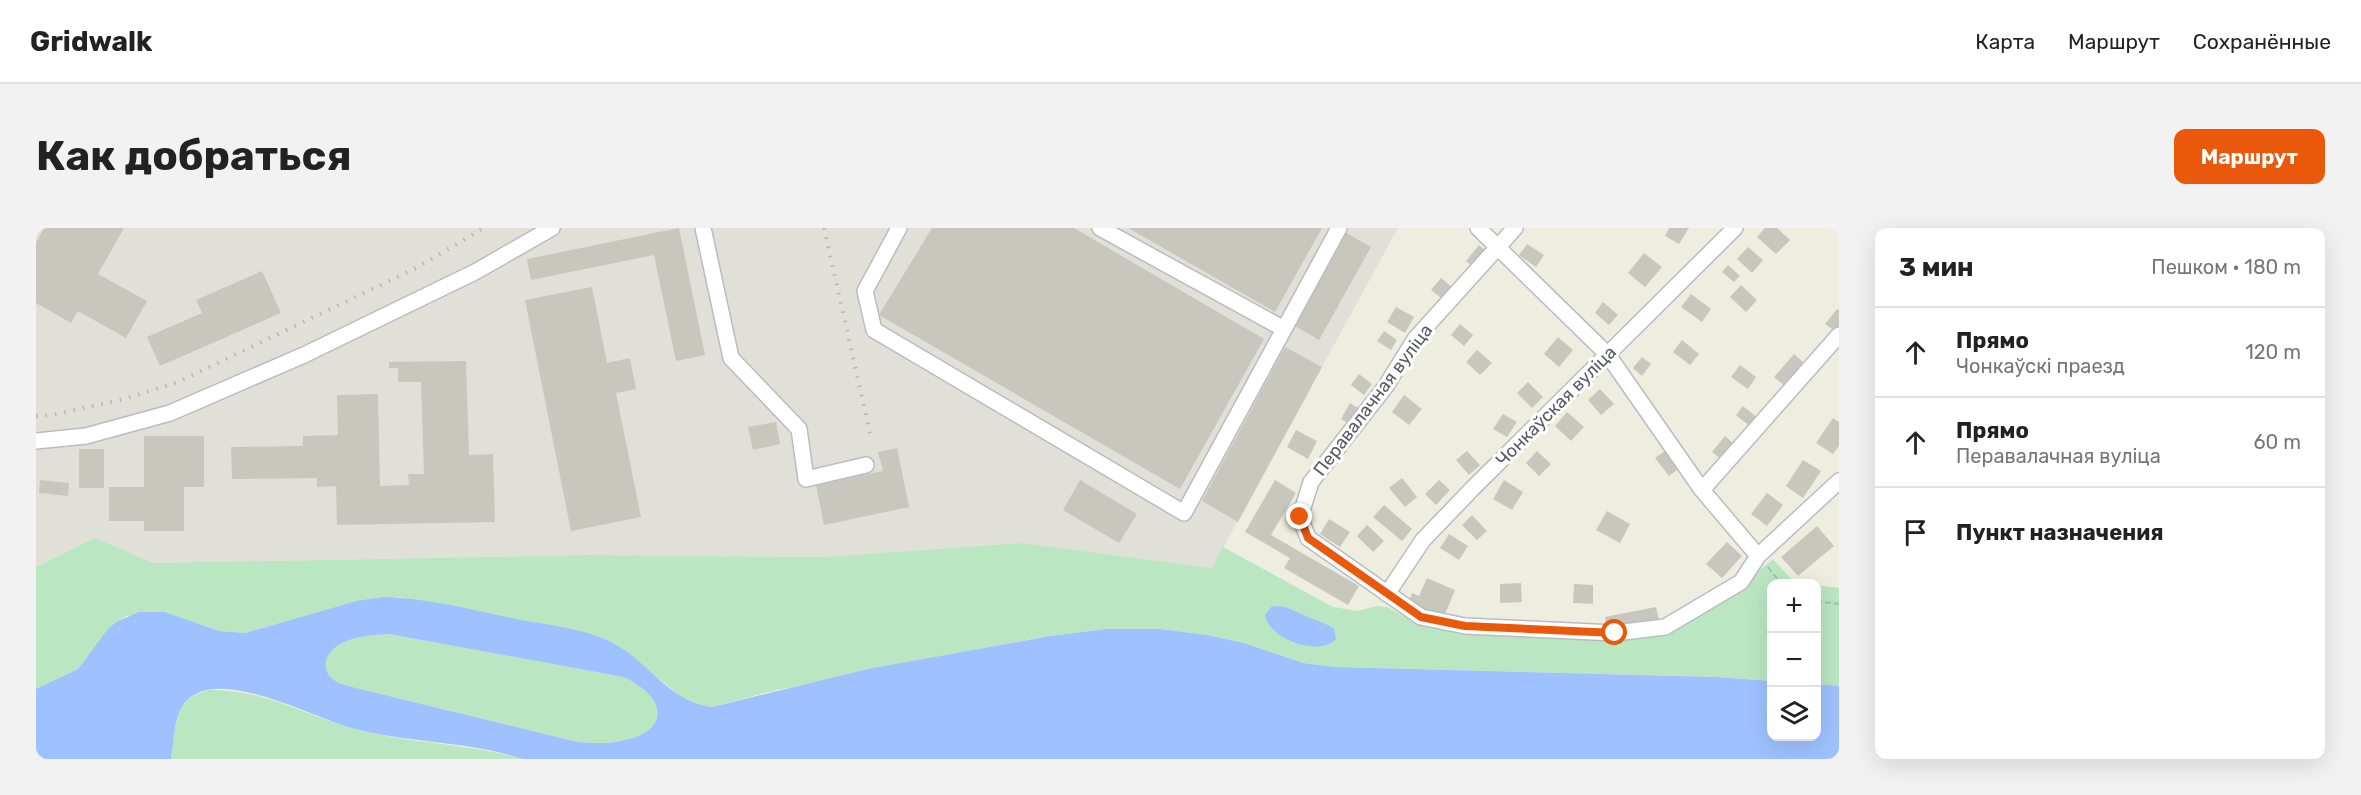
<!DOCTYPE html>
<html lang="ru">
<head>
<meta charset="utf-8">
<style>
  body { margin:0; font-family:Rubik,sans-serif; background:#f2f2f2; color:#222 }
  .controls { position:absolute; right:18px; bottom:18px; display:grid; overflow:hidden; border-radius:12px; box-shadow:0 6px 24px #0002 }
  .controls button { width:54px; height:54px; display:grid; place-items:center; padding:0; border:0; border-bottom:2px solid #e0e0e0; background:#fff; color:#222; font:30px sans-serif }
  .stop { position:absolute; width:18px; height:18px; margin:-14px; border:4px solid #ea580c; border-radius:50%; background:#fff }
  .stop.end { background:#ea580c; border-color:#fff; box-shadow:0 2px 6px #0008 }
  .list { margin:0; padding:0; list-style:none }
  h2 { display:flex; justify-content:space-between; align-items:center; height:78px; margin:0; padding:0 24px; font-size:26px }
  h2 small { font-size:20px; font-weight:400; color:#767676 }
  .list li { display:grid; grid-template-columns:39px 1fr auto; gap:18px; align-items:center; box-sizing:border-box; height:90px; padding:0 24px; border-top:2px solid #e0e0e0 }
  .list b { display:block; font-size:22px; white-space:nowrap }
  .list p { margin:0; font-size:20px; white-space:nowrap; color:#767676 }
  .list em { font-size:20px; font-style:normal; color:#767676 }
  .icon { flex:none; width:33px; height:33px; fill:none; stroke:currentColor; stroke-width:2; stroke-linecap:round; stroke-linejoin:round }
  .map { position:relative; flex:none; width:1803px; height:531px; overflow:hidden; border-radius:12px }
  header { display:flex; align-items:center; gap:36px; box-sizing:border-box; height:84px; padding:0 30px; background:#fff; border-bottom:2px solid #e0e0e0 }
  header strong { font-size:28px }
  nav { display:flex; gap:33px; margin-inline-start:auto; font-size:21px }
  .intro { display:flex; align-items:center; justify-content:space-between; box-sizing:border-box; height:144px; padding:0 36px }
  h1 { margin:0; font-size:42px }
  .button { padding:15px 27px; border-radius:12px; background:#ea580c; color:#fff; font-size:21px; font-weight:700 }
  main { display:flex; gap:36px; padding:0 36px }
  aside { flex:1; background:#fff; border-radius:12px; box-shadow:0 6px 24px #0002 }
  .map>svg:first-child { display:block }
</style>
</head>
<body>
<header>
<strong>Gridwalk</strong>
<nav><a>Карта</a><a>Маршрут</a><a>Сохранённые</a></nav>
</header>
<div class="intro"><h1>Как добраться</h1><a class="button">Маршрут</a></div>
<main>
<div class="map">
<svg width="1803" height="531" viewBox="0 0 1803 531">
  <rect width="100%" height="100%" fill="#edede0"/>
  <!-- industrial -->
  <path fill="#e0dfd8" d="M0,0h1362l-186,340 -190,-25 -199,14 -233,-2 -437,8 -58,-24 -59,28z"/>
  <!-- green -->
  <path fill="#bae7c2" d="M59,310l58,25 437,-8 233,2 199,-14 190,25 11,-21 110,60 25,4 19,-5 10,1 22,12 18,5 232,2 77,-36 37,-31 20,22 16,2 -37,1 -1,97 -54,-4 -382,-10 -32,-4 -59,-20 -37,-8 -47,-6h-54l-56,7 -100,18 -182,38 -56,15 -9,-1 -20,-8 -68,-54 -28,-11 -188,-36 -43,4 -111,32 -26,-2 -54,-19 -39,4 -19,14 -29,39 -42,20v-122z
    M1780,357l23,3v98l-22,-2z
    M353,406l234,43c43,19 50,54 -3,64 -14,3 -28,2 -42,1l-234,-57c-24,-8 -24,-30 -2,-42 14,-7 32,-8 47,-9z
    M173,462c52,-2 97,26 146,39 54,15 113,14 167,30h-351c6,-31 -1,-59 38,-69z"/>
  <!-- water -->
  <path fill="#9ec2ff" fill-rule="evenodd" d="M348,369c44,1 89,13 132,22 32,6 68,9 97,24 36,19 56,59 99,64l156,-38 182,-33 56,-7h54l47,6 37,8 59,20 32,4 382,10 54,4 1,55h44l1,-52 22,2v73h-1317c-52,-18 -114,-16 -167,-30 -40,-11 -115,-52 -155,-37 -29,12 -24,42 -29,67h-135v-70l42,-20 29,-39 9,-8 23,-10h26l54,19 26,2 111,-32zM353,406l234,43c43,19 50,54 -3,64 -14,3 -28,2 -42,1l-234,-57c-24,-8 -24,-30 -2,-42 14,-7 32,-8 47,-9z
    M1236,378l13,1 45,19 4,3 2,10c-16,18 -67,1 -71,-24z"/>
  <!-- building -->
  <path fill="#c8c7bd" d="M8,0h80l-26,46 49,27 -21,37 -48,-27 -7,12 -35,-20v-60z
    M643,0l26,127 -29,6 -22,-106 -123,25 -4,-21z
    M896,0h142l190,111 -84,150 -301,-174z
    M1092,0h194l-47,84z
    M1633,0h20l-10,16 -14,-8z
    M1729,0h12l13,12 -14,14 -19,-17z
    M1305,2l30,17 -52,93 -29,-17z
    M1491,16l17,11 -8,12 -17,-12z
    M1443,17l8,7 -14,15 -7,-6z
    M1712,19l15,13 -11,13 -15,-14z
    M1608,25l18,14 -17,20 -17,-14z
    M1692,37l12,11 -6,6 -12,-10z
    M226,43l19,42 -121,53 -13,-29 55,-24 -6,-13z
    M1405,50l13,11 -9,12 -14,-11z
    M1705,57l16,15 -11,12 -16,-15z
    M556,59l15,76 23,-5 6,31 -20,4 25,124 -70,14 -46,-231z
    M1655,66l20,15 -9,13 -21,-15z
    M1567,74l15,13 -9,10 -14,-12z
    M1360,79l18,10 -9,16 -18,-11z
    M1801,81l2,1v19l-2,4 -12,-9z
    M1424,96l13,11 -9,11 -13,-11z
    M1348,103l13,9 -6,10 -14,-9z
    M1522,109l15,13 -14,17 -15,-13z
    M1646,112l17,14 -9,11 -17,-13z
    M1249,119l37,20 -84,155 -36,-21z
    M1441,122l15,13 -12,12 -14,-13z
    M1758,126l12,11 -20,22 -12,-10z
    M1606,129l9,7 -9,12 -9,-8z
    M430,133l3,94 24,-1 2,68 -158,3 -1,-39 -19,1v-9l-85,1 -1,-32 72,-1v-10l35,-1 -1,-40 41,-1 2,92 29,-1 -1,-11h16l-3,-92h-23v-14h-9v-6z
    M1704,137l16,12 -8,12 -17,-12z
    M1323,146l13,10 -8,11 -13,-10z
    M1492,154l15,15 -11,11 -15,-15z
    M1564,161l14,15 -13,11 -13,-15z
    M1368,167l18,14 -13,16 -17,-13z
    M1314,175l10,6 -9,16 -10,-6z
    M1707,178l16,13 -7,9 -16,-13z
    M1531,184l17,15 -13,14 -16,-15z
    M1467,186l14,8 -10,15 -14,-8z
    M1797,190l6,4v24l-6,8 -17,-11z
    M740,194l4,22 -27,6 -5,-23z
    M1260,202l21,11 -9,18 -21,-12z
    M108,208h60v51h-20v44h-40v-10h-35v-34h35z
    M1689,208l9,8 -13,15 -9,-7z
    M861,220l12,59 -85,18 -8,-40 67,-14 -5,-19z
    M1633,220l13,18 -13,10 -14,-18z
    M43,221h25v39h-25z
    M1431,223l13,14 -11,10 -13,-15z
    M1501,223l14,13 -12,12 -13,-13z
    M1767,232l18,11 -18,27 -17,-12z
    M1366,250l15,19 -12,10 -16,-19z
    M4,252l29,3 -1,13 -29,-3z
    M1044,252l57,34 -18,29 -56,-33z
    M1239,252l21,13 -25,42 88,51 -11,19 -64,-37 6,-10 -45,-26z
    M1403,252l11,10 -14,15 -11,-11z
    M1468,252l19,12 -11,18 -19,-11z
    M1731,265l16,12 -16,21 -16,-12z
    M1348,277l28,24 -10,12 -29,-24z
    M1571,283l23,13 -10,19 -24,-13z
    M1436,287l15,16 -10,9 -15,-15z
    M1293,291l21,13 -10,15 -20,-13z
    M1331,297l17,16 -11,11 -16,-16z
    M1781,298l17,20 -36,30 -17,-19z
    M1413,306l19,12 -9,14 -19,-12z
    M1691,314l15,14 -20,22 -16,-14z
    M1391,350l28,12 -12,29 -35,-15 4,-11 7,3z
    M1485,355l1,19 -22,1v-19z
    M1538,356l19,1v19l-20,-1z
    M1620,379l3,13 -52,10 -2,-13z"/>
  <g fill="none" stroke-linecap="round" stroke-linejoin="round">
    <!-- minor casing -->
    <g stroke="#bbbcc3" stroke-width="18">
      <path id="minor" d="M667,0l28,130 68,71 7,50 60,-14
        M863,0l-34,63 9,39 310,183 155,-285
        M1064,0l184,101
        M1442,0l130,127 94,135 56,66
        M1479,0l-100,111 -29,47 -75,96 -11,35 8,21 113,79 44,9 150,7 50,-6 76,-45 17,-26 81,-75
        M0,213l50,-5 84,-23 134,-58 171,-83 77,-44
        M1666,262l137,-155
        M1351,366l36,-54 50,-52 262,-260"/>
    </g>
    <!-- path -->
    <path stroke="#93c8ac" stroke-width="2" stroke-dasharray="6 3" stroke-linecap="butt" d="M1732,339l13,17
      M1780,373l23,3"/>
    <!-- minor -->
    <use href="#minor" stroke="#fff" stroke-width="15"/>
    <!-- rail -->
    <path stroke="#b6b7b7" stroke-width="4" stroke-dasharray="1.5 8" stroke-linecap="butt" d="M788,0l46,205
      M0,188l17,-1 71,-16 54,-17 236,-113 70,-41"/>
  </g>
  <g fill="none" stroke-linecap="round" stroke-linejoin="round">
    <!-- route -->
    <path stroke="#ea580c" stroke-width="8" d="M1264,289l8,21 113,79 44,9 150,7"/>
  </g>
  <g text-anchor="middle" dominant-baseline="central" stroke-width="6" stroke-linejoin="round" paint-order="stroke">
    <!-- street labels -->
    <g font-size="18" fill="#595b62" stroke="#fff">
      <text transform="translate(1337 172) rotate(-53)">Перавалачная вуліца</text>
      <text transform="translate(1520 178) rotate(-45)">Чонкаўская вуліца</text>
    </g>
  </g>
</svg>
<div class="controls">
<button>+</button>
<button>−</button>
<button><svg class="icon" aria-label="layers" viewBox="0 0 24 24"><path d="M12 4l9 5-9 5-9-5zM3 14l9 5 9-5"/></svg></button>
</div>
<div class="stop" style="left:1579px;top:405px"></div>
<div class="stop end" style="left:1264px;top:289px"></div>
</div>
<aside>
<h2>3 мин<small>Пешком · 180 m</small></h2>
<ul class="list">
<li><svg class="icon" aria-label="ahead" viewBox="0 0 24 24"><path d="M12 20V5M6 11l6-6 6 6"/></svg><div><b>Прямо</b><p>Чонкаўскі праезд</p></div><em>120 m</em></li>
<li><svg class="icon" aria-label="ahead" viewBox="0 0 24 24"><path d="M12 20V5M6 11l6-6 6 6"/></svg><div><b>Прямо</b><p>Перавалачная вуліца</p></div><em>60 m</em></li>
<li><svg class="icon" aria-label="arrive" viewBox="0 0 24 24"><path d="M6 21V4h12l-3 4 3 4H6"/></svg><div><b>Пункт назначения</b></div></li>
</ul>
</aside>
</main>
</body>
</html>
